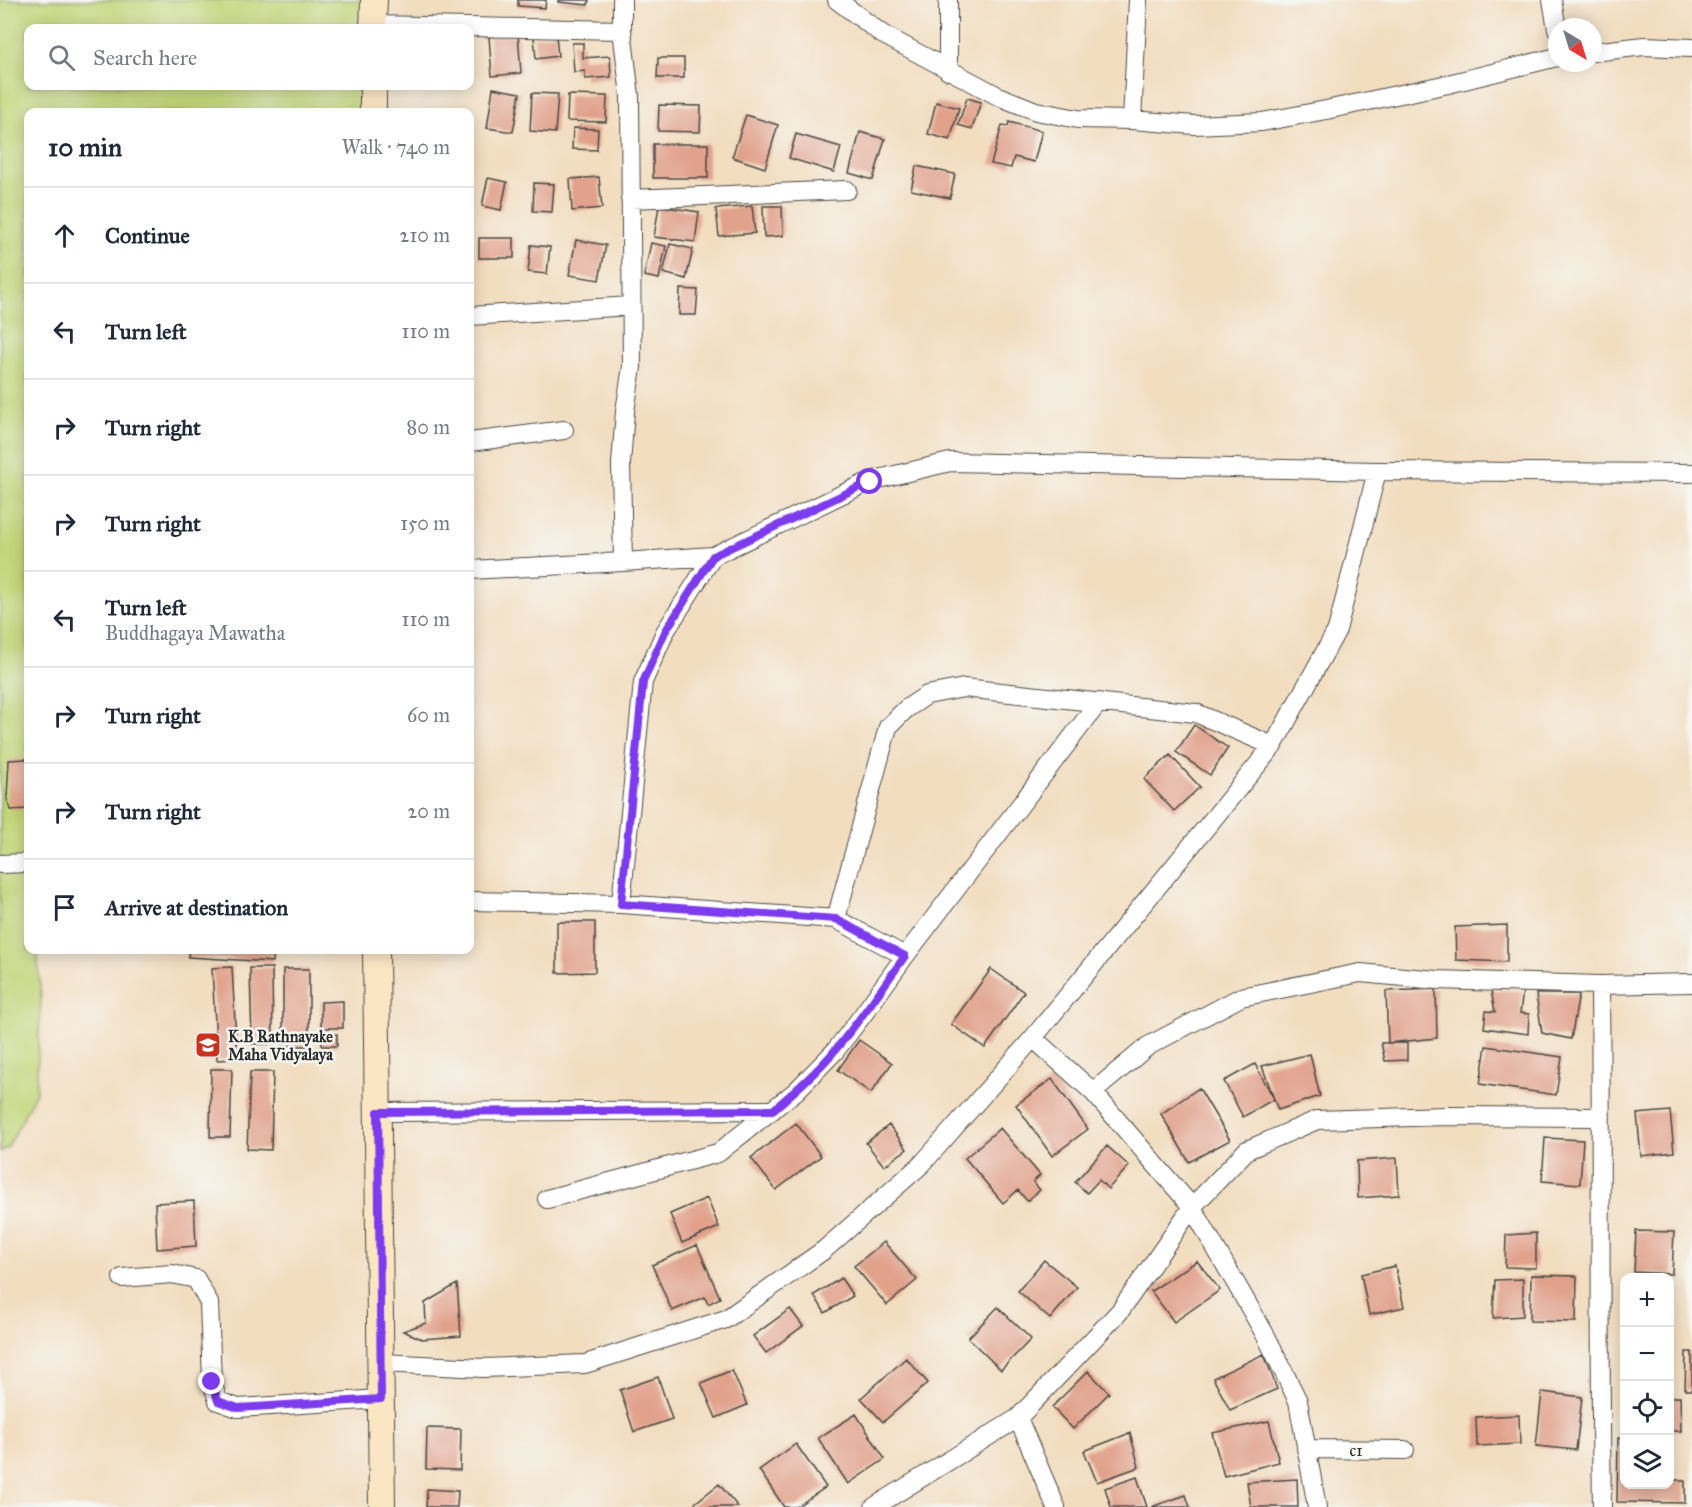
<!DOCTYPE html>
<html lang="en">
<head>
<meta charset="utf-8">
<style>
  body { margin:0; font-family:"IM FELL Great Primer",serif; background:#f2f2f3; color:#1f2937 }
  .controls { position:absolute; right:18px; bottom:18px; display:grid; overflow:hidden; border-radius:12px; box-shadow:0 3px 15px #0003 }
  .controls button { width:54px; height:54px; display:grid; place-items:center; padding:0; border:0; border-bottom:2px solid #e0e1e3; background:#fff; color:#1f2937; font:30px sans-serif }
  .compass { position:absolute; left:1548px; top:18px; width:54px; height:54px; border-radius:50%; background:#fff; box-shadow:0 3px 15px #0003; rotate:142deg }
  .stop { position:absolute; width:18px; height:18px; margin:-14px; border:4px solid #7c3aed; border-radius:50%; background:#fff }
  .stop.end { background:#7c3aed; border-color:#fff; box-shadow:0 2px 6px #0008 }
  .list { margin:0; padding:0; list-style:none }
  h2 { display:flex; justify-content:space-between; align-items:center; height:78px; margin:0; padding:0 24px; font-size:26px }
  h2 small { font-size:20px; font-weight:400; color:#747a83 }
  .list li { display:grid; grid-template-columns:39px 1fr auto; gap:18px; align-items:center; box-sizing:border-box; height:96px; padding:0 24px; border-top:2px solid #e0e1e3 }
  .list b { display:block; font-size:22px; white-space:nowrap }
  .list p { margin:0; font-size:20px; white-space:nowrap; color:#747a83 }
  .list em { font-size:20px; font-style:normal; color:#747a83 }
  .icon { flex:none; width:33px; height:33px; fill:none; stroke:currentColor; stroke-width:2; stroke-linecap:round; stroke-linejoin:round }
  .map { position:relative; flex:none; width:1692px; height:1507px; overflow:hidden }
  .search { position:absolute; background:#fff; box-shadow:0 3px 15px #0003; left:24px; top:24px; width:450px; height:66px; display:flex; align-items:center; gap:15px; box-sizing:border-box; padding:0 21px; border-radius:12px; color:#747a83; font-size:22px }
  .panel { position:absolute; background:#fff; box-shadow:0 3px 15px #0003; left:24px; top:108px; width:450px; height:846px; border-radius:12px }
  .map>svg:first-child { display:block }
</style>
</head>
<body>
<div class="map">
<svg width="1692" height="1507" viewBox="0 0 1692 1507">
  <rect width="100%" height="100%" fill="#f6f6f2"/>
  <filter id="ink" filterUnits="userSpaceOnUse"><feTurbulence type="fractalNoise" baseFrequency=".0167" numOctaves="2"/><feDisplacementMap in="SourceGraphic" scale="12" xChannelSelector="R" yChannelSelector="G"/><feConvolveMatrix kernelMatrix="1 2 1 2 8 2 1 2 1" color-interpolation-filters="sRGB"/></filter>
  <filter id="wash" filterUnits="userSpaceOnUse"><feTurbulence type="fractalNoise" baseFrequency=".008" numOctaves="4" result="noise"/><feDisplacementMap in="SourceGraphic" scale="24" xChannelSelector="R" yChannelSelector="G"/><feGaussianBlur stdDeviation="1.35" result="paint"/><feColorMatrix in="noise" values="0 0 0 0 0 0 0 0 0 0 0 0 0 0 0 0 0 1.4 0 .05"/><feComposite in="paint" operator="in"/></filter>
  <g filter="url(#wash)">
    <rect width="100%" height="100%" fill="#f2ddbf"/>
    <!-- green -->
    <path fill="#c2d679" stroke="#768052" stroke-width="1.5" d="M0,0h374l-1,28h-345v58h344v26h-344v838h9l4,48 -5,94 -28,55 -8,5z"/>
    <g id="blocks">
      <!-- building -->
      <path fill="#e1a18b" d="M518,0h28l-1,8 -27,-2z
        M558,0h31l-1,5 -30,-3z
        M518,34l3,39 -29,3 -3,-39z
        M556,34l2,22 -22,3 -2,-22z
        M572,43h11v15l27,-2 1,21 -26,2v-8l-11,1z
        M658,58h26v20h-27z
        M493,88l27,5 -7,39 -26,-4z
        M532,93l26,1 -3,39 -25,-2z
        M568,95l39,1 -1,26 -39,-1z
        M967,98l14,4 -9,27 -14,-4z
        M936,102l23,6 -9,32 -22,-6z
        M659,105l42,1 -1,26 -42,-1z
        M746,115l32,10 -13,43 -33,-11z
        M1009,122l33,9 -8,31 -20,-5 -3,11 -20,-4 11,-39 6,1z
        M573,128l25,1 -1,21 -25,-1z
        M860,132l25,7 -12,41 -24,-7z
        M796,134l45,13 -7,25 -45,-14z
        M653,144h55v34h-55z
        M916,166l39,8 -5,24 -39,-8z
        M599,177l3,31 -30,3 -2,-32z
        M488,178l19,4 -6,28 -19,-4z
        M534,183l20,1 -2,28 -19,-1z
        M659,206l40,6 -4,30 -41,-5z
        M752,206l3,27 -36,3 -3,-27z
        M763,206h19l1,30 -19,1z
        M479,238h35v20h-35z
        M576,240l30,5 -7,35 -30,-5z
        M651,243l15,3 -7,33 -15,-3z
        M670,244l23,5 -7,30 -23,-6z
        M531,245l19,2 -3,27 -19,-2z
        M680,289l18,1 -2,25h-17z
        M1194,725l34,23 -18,27 -34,-23z
        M1170,755l30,32 -26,24 -30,-32z
        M28,759v50l-17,1 -4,-11 2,-39z
        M557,922h38v50l-38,1z
        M1507,925v37l-51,-2 -1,-33z
        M189,950h85l-1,12 -85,-5z
        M232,967l5,92 -20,1 -5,-92z
        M250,968h22l1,76h-21z
        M283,969h26v77h-26z
        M991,969l33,23 -39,56 -34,-24z
        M1436,989l1,49 -49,5h19v17l-22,1 -4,-18h7l-2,-52z
        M1491,990l32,1 -3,22 9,1 -1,20 -44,-6 2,-17 9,1z
        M1536,994h43l-8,45 -29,-6z
        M343,1001v27h-22v-26z
        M337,1034v12h-15v-11z
        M859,1040l33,23 -21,30 -33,-23z
        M1486,1046l76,11 -6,38 -76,-11z
        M1310,1054l10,42 -42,14 -16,-44z
        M1255,1064l19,35 -31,18 -19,-36z
        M211,1069h21l-2,68h-20z
        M250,1072h23l-2,78 -24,-1z
        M1052,1079l36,50 -36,27 -36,-51z
        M1199,1088l31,52 -41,22 -28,-48z
        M1670,1111l4,41 -33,4 -4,-42z
        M796,1123l25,33 -45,34 -25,-32z
        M889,1125l18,24 -23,17 -18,-23z
        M1000,1128l40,47 -7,7 7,8 -13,11 -9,-11 -15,13 -38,-45z
        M1545,1138l38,2 -3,44 -38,-3z
        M1107,1146l22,20 -21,23 -9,-9 -12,13 -12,-11z
        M1397,1158l2,37 -41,3 -1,-37z
        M707,1198l12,29 -37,16 -12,-29z
        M194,1201l2,45 -39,3 -2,-46z
        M1636,1231l38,1 -2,42 -38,-2z
        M1536,1233v35l-31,-1 1,-32z
        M884,1242l33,38 -30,25 -33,-39z
        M697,1245l23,53 -12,6 -3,-7 -33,14 -20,-46z
        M1044,1260l33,27 -27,32 -32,-28z
        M1197,1261l23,29 -46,32 -23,-31z
        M1395,1266l9,41 -35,8 -8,-41z
        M1531,1275l46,1 -1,46 -46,-1z
        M841,1278l12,18 -28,17 -11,-18z
        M1523,1279v37l-30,2 2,-38z
        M457,1284l4,52 -39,3 -19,-8 23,-8 -1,-20z
        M998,1307l33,32 -30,31 -33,-32z
        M790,1309l13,17 -37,27 -13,-17z
        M1686,1352h6v38h-7z
        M1264,1354l13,35 -47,21 -17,-32z
        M906,1358l22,25 -45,39 -22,-24z
        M732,1370l15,35 -31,13 -15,-35z
        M1088,1371l21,22 -36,36 -21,-22z
        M658,1377l14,42 -38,13 -14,-42z
        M1542,1392l40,5 -6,53 -40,-4z
        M1670,1397h10l1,34h-11z
        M856,1414l29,45 -37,25 -30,-46z
        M1519,1415l1,29 -43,2 -1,-29z
        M1269,1421l10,41 -55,14 -12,-43z
        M427,1428l34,1 -1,41 -34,-1z
        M1130,1433l9,34 -42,15 -13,-31z
        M1618,1438h6v47h46v-5h15v23l-68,-1z
        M796,1444l30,43 -30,20h-12l-25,-37z
        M1137,1477l10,30h-36l-6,-19z
        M1297,1479l1,28h-47l-4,-25z
        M719,1484l19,23h-48z
        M427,1489l31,2 -1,16h-31z
        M1186,1495l4,12h-39z"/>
    </g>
  </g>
  <g filter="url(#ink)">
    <use href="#blocks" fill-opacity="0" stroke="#494641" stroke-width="1.5"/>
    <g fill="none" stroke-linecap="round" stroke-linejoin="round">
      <!-- minor casing -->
      <g stroke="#494641" stroke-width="20">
        <path id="minor" d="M622,0v30l8,66 2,271 -7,44 -4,53 2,98
          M837,0l45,34 116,62 38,15 42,8 54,1 62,5 68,-3 64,-12 122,-26 109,-27
          M1552,0l5,29
          M373,25l249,5
          M1593,52l51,-6 48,2
          M948,71v-71
          M1132,120l6,-120
          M630,199l217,-9
          M470,316l161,-10
          M470,442l94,-12
          M470,570l153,-8 90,-6 157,-75 80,-19 427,9 315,2
          M0,864l28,-1
          M470,901l151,3 215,15 69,37
          M621,904l22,-222 22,-50 48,-76
          M836,919l52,-192 18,-18 21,-14 37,-7 232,25 77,33
          M1600,985c2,174 -1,348 2,522
          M1033,1038l60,54 99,115 74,129 32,65 19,106
          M1093,1092l55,-46 93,-49 119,-24 77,7 163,5 92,-2
          M378,1112l395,-2
          M547,1199l171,-46 78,-62 39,-40 27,-35 43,-60 194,-254
          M122,1278l50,-4 24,5 13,24 3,79 6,19 20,7 143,-9
          M381,1363l102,5 102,-4 141,-45 98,-69 98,-86 111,-126 240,-292 64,-116 40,-159
          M1018,1418l38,89
          M1306,1449l99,1
          M874,1507l144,-89 102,-107 72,-104 55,-57 70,-30 128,-4 156,1"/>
      </g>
      <!-- secondary casing -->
      <g stroke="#494641" stroke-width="28">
        <path id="secondary" d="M373,28l1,-28
          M373,112v-26
          M376,950l6,557"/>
      </g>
      <!-- minor -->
      <use href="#minor" stroke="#fff" stroke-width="18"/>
      <!-- secondary -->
      <use href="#secondary" stroke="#fbe6c4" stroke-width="26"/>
    </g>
  </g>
  <g fill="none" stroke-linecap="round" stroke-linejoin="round" filter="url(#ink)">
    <!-- route -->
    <path stroke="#7c3aed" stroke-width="8" d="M212,1382l6,19 20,7 143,-9 -3,-287 395,-2c22,-19 45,-39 63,-61 25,-30 47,-62 69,-93l-69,-37 -215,-15 22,-222 22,-50 48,-76 157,-74"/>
  </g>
  <!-- icons -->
  <defs>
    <g id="school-square" transform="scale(1.35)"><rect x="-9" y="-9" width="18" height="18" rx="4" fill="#c8321e" stroke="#f6f6f2"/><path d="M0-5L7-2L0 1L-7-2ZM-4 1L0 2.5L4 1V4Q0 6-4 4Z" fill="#fff"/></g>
  </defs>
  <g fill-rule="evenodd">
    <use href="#school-square" x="208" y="1045"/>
  </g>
  <g text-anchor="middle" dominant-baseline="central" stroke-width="5" stroke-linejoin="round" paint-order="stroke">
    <!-- poi labels -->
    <g font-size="16" font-weight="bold" fill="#2b2b2b" stroke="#f6f6f2" text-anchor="start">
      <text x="228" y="1036">K.B Rathnayake<tspan x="228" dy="18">Maha Vidyalaya</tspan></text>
    </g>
    <!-- street labels -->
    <g font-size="16" fill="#2b2b2b" stroke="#f6f6f2">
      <text x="1356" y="1450">c1</text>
    </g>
  </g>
</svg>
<div class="controls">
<button>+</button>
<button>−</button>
<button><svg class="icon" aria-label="locate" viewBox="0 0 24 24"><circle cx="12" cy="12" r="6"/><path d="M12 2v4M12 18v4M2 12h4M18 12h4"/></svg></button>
<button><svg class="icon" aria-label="layers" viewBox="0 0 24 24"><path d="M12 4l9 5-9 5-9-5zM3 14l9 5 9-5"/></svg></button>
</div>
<svg class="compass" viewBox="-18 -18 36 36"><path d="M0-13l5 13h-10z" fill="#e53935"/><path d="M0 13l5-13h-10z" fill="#747a83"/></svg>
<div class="stop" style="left:870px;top:482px"></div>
<div class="stop end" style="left:212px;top:1382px"></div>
<div class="search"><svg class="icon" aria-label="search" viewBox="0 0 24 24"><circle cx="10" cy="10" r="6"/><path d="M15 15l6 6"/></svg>Search here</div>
<section class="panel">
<h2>10 min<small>Walk · 740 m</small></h2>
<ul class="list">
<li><svg class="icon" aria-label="ahead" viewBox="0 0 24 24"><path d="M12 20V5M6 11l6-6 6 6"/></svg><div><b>Continue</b></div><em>210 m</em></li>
<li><svg class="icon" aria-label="left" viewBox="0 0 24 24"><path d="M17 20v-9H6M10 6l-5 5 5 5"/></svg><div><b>Turn left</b></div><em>110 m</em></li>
<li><svg class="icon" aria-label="right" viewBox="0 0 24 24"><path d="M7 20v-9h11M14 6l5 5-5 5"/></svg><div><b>Turn right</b></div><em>80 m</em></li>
<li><svg class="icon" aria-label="right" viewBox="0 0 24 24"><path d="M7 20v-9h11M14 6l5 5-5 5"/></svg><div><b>Turn right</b></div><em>150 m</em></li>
<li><svg class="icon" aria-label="left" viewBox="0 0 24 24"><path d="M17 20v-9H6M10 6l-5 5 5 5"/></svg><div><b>Turn left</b><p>Buddhagaya Mawatha</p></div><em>110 m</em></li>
<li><svg class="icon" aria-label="right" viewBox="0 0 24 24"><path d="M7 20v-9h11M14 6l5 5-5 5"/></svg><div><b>Turn right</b></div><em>60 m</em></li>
<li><svg class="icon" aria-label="right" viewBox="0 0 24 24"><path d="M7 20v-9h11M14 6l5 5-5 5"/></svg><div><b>Turn right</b></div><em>20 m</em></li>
<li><svg class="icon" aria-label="arrive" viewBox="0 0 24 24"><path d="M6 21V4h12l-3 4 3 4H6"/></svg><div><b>Arrive at destination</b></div></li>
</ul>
</section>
</div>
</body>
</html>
